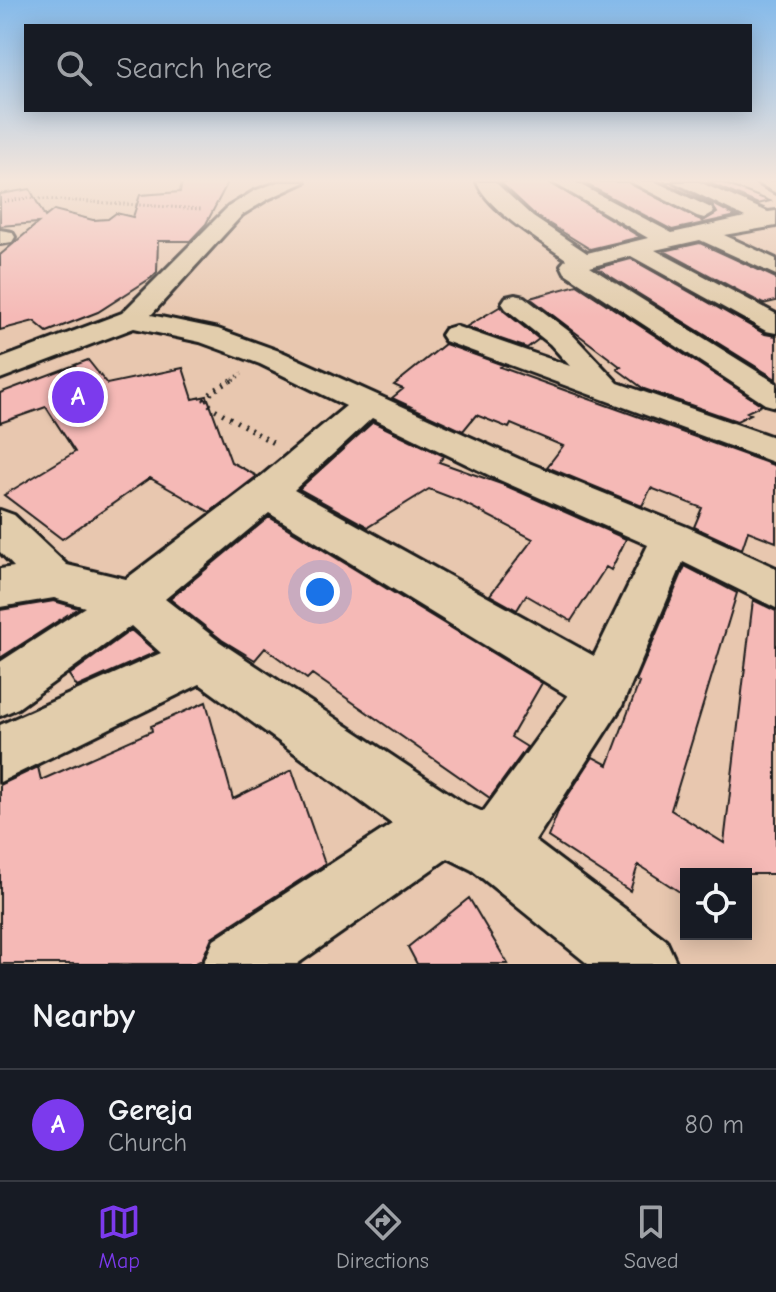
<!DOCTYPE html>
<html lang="en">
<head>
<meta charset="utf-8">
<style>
  body { margin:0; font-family:"Comic Neue",sans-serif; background:#242831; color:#f1f3f6 }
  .controls { position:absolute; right:24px; bottom:24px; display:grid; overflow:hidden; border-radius:0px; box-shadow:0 4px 20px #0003 }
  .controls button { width:72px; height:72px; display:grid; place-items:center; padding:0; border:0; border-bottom:2px solid #363941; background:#171b24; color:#f1f3f6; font:40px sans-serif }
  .you { position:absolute; left:320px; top:592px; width:28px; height:28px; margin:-20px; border:6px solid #fff; border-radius:50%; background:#1a73e8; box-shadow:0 0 0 12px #1a73e833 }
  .badge { display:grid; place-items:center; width:52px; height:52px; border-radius:50%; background:#7c3aed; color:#fff; font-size:26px; font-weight:700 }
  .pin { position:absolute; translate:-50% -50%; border:4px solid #fff; box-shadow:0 2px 8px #0006 }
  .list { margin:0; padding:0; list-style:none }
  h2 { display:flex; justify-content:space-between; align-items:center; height:104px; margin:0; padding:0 32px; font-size:34px }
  h2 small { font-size:26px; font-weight:400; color:#9ea1a6 }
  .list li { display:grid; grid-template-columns:52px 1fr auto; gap:24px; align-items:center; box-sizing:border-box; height:112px; padding:0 32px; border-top:2px solid #363941 }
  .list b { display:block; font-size:30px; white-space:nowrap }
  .list p { margin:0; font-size:26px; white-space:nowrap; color:#9ea1a6 }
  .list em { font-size:26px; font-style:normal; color:#9ea1a6 }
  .icon { flex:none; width:44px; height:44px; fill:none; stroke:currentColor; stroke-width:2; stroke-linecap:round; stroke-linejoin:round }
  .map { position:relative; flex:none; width:776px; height:964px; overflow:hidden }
  .search { position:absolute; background:#171b24; box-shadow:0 4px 20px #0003; left:24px; right:24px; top:24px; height:88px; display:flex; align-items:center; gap:20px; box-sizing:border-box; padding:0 28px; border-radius:0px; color:#9ea1a6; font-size:30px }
  .sheet { height:216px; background:#171b24 }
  nav { display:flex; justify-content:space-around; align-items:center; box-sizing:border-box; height:112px; border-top:2px solid #363941; background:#171b24; font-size:22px; color:#9ea1a6 }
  nav a { display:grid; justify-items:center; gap:4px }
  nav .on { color:#7c3aed }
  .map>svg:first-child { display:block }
</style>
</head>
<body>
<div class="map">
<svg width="776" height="964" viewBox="0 0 776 964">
  <rect width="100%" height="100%" fill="#e8c7af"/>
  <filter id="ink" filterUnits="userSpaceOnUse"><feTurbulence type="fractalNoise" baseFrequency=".0125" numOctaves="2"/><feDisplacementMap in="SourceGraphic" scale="16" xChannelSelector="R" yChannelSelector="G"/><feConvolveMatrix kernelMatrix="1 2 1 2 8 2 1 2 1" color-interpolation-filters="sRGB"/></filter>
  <g filter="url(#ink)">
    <!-- building -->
    <path fill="#f5b9b6" stroke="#1c1c1c" stroke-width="2" d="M182,182h46l-22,42 -16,17h-32l-1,31 -6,6 -53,34 -51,20 -13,-11 -34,9v-75l38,-32 -38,3v-32l30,-5 15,28 9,-7 39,10 15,-1 8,-6 17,4 7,-22 40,-3z
      M500,182h49l91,55 -50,12 -55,-34z
      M582,182h46l75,39 14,-8 -5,-8 -49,-23h8l65,34 -64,14z
      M707,182h13l50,19 -12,3z
      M700,243l76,35v23l-13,3 -99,-53z
      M631,259l134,75 11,2v43l-179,-111z
      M577,285l185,120 -15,7 4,2 -14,7 -93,-32 -27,-20 4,-2 -91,-69z
      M501,306l3,5 35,28 -12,9 -61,-21z
      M445,344l58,21 -3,2 276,99v76l-28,-11 -6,18 -48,-22 8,-19 -51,-20 -9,18 -95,-39 16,-21 -52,-22 -2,4 -33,-13 -13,16 -71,-33 11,-9 -9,-4z
      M88,360l19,24 76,-16 10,31 14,-3 24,66 26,14 -47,36 -60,-34 -88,61 -58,-44 71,-43 -29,-45 -46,16v-30z
      M373,422l71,34 -5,6 65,23 122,54 -15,31 -5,-3 -35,54 -45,-26 -9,15 -27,-15 43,-56 -73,-38 -31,-12 -61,38 -69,-38z
      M269,517l273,166 -31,54 16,10 -37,51 -178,-124 -5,5 -42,-31 -10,12 -33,-20 -52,-41z
      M685,566l52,27 -66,217 53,33 29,-243 23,11v263h-90v22l-48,-31 -8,26 -82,-54 11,-28 34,-52 15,8 31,-82 -3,-2z
      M54,601l24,7 -78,50v-48z
      M131,630l25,22 -79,35 -8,-12z
      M206,702l27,97 59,-29 33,94 -113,73 -10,23 -8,4h-194v-179l38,-18 3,13 111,-49 -1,-5z
      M469,898l39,66h-91l-9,-17z"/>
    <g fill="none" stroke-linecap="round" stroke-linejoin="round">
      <!-- minor casing -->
      <g stroke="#1c1c1c" stroke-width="6">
        <path id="minor" d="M278,182h27l-37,17 -26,16 -91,100 67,14 64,23 237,107 168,68 89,41v40l-93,-46 -61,144 -87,135 131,99 11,24h-89l-116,-94 -24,-12 -151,106h-94l11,-24 178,-116 -192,-140 -200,98v-57l161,-72 -30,-27 -113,82 -18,8v-54l85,-55 -31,-9 -54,9v-38l14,-2 -14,-15v-42l14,5 53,50 59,14 127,-96 93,-77 -86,-42 -60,-22 -66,-14 -134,51v-20l122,-46 106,-106 26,-16zM372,418l121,59 155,68 -54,111 -300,-166zM269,513l299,183 -85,116 -18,-8 -245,-162 -55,-43z
          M477,182h18l38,35 54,36 61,-15 -96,-56h23l97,51 73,-16 -71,-35h25l69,30 8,-1v15l-52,9 52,24v16l-76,-35 -45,10 121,64v19l-10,-2 -135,-75 -41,11 186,116v24l-11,-3 -200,-131 -4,-8 5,-6c-25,-18 -78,-48 -89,-77z
          M631,182h25l55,26 3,4 -10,6 -7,-2z
          M756,182h20v11z
          M0,230l12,2 3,5 -3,5 -12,2z
          M515,295l9,2 46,35 48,51 158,55v25l-331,-122 -4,-6 4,-6 10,-3 115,40 -20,-22 -44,-35 -4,-6 4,-6z"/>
      </g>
      <!-- path-far2 -->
      <path stroke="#1c1c1c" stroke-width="3" stroke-dasharray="1 3" stroke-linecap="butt" d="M0,202l28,-4 174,11"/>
      <!-- path-far1 -->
      <path stroke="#1c1c1c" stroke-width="4" stroke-dasharray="1 4" stroke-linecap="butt" d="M229,382l13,-8"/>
      <!-- path -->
      <path stroke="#1c1c1c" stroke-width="5" stroke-dasharray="2 6" stroke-linecap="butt" d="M232,380l-19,11 -8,9 8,8 62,36"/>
      <!-- minor -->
      <use href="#minor" fill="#e2cdac" fill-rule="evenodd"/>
    </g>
  </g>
  <!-- sky -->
  <linearGradient id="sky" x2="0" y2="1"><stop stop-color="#85baea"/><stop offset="0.57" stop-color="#f5e6db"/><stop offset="1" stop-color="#f5e6db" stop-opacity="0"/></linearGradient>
  <rect width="776" height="317" fill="url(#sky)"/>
</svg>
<div class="controls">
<button><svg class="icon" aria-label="locate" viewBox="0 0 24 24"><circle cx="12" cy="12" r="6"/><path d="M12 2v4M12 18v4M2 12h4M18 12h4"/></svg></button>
</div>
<div class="you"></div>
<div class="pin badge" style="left:78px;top:397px">A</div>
<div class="search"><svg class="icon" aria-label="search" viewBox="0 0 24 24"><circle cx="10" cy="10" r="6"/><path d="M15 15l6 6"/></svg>Search here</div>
</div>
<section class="sheet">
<h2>Nearby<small></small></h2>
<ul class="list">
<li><span class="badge">A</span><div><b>Gereja</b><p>Church</p></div><em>80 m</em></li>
</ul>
</section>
<nav>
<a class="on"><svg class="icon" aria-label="map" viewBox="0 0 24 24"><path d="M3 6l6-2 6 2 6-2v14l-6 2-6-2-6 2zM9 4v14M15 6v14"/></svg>Map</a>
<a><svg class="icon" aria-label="directions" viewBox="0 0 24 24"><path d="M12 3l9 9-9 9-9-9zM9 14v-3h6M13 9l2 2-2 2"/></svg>Directions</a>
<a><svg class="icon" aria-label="saved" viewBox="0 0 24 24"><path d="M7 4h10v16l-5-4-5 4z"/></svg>Saved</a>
</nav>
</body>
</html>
